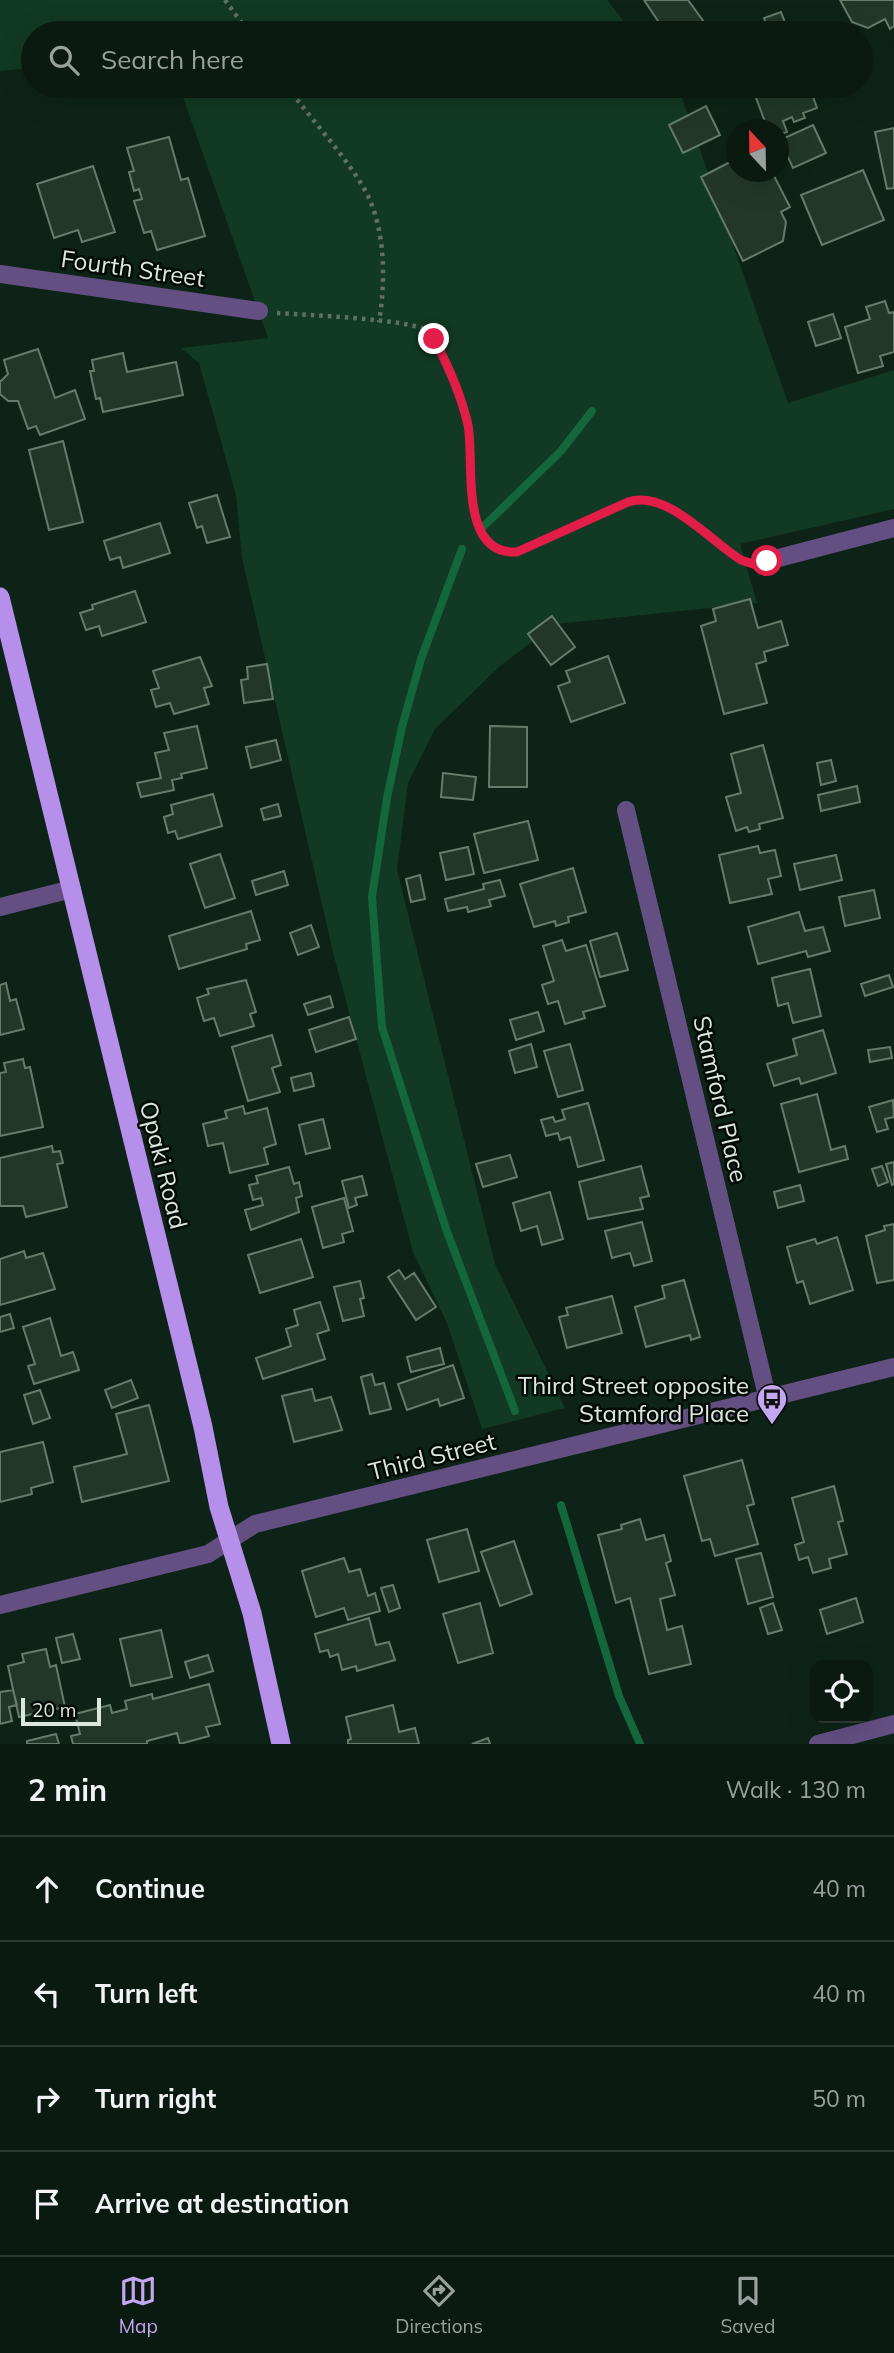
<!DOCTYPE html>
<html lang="en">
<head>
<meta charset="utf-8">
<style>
  body { margin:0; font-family:Mulish,sans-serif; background:#13231a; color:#f1f3f6 }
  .controls { position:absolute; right:21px; bottom:21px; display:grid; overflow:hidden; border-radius:14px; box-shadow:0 7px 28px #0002 }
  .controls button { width:63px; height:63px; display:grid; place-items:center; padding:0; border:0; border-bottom:2px solid #2a3831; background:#0a1a11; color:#f1f3f6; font:35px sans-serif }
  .compass { position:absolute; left:726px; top:119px; width:63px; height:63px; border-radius:50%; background:#0a1a11; box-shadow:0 7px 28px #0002; rotate:338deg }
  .scale { position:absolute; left:21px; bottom:18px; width:80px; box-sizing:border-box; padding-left:7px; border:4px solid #dae7de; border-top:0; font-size:19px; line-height:24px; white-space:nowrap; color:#dae7de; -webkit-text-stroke:5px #030a05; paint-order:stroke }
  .stop { position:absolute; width:21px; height:21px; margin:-16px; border:5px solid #e11d48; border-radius:50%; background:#fff }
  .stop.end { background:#e11d48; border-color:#fff; box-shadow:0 2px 7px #0008 }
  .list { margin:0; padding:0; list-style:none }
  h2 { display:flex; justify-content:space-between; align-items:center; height:91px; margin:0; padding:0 28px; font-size:30px }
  h2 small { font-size:23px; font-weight:400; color:#99a19f }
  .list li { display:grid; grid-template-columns:46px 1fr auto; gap:21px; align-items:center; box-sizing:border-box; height:105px; padding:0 28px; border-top:2px solid #2a3831 }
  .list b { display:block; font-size:26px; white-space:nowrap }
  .list em { font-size:23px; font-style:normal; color:#99a19f }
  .icon { flex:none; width:38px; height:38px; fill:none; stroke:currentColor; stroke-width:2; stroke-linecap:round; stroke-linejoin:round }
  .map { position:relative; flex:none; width:894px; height:1744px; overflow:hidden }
  .search { position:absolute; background:#0a1a11; box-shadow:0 7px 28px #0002; left:21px; right:21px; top:21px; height:77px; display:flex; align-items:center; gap:18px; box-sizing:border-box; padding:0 24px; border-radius:38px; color:#99a19f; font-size:26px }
  .sheet { height:511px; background:#0a1a11 }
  nav { display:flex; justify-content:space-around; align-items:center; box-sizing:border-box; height:98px; border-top:2px solid #2a3831; background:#0a1a11; font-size:19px; color:#99a19f }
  nav a { display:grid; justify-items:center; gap:4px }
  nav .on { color:#c4a7f1 }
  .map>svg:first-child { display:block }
</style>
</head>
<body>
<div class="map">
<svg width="894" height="1744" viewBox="0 0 894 1744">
  <rect width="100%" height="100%" fill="#0e2317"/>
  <!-- green -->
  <path fill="#123923" d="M0,0h607l26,33h-600v35l-33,3z
    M179,86h494l9,12 106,305 106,-33v139l-154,35 17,59 -201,21 -56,42 -65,63 -27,54 -11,87 98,394 70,144 -83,21 -35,-106 -34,-71 -80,-300 -91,-394 -6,-63 -37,-132 -18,-15 87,-10z"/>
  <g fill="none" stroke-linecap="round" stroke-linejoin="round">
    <!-- stream -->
    <path stroke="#14663d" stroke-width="8" d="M483,527l78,-76 31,-40
      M462,549l-41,110 -19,68 -15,71 -15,99 10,130 64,202 69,182
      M561,1505l58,191 21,48"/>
  </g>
  <!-- building -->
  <path fill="#22372a" stroke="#657c6c" stroke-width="2" d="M644,0h44l16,22 -16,11h-38l-3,-4 11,-8z
    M840,0h54v26l-4,3 -5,-10 -17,9 -16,-6z
    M781,12l8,21h-33l-1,-2 12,-4 -3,-9z
    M809,86l8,22 -14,5 2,5 -11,4 -2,-5 -9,4 4,11 -9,3v-5h-10l-16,-43z
    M706,106l14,29 -37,18 -14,-28z
    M813,125l13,28 -33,15 -13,-28z
    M894,128v60l-7,1 -12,-57z
    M169,137l12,43 7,-2 17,58 -48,14 -6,-19 -7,2 -10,-32 8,-2 -3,-10 -5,2 -5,-19 5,-1 -7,-23z
    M736,159v13h36l18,35 -9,5 5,10 -3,19 -40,20 -42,-84z
    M93,166l22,66 -33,10 -4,-12 -24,8 -17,-54z
    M863,170l21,50 -62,25 -21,-50z
    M885,301l4,12 5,-1v40l-14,4 3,10 -25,7 -13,-46 25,-8 -4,-12z
    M833,314l8,24 -25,8 -8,-24z
    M38,349l17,49 20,-8 10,29 -45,16 -4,-9 -8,3 -10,-28h-10l-8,-7v-12l8,-8 -4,-14z
    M123,353l4,19 49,-10 7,33 -80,17 -3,-14 -4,1 -6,-28h4l-2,-11z
    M63,441l20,81 -34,8 -20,-80z
    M217,495l13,42 -23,6 -5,-17 -5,2 -8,-25z
    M160,523l10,30 -47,15 -3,-11 -10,3 -6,-19z
    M135,591l11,31 -44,14 -3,-10 -13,4 -6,-17 13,-4 -1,-4z
    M750,599l8,29 23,-7 7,24 -24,7 2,9 -10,3 11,39 -43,11 -23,-88 15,-5 -3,-12z
    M552,616l23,31 -24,18 -23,-31z
    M608,656l17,47 -54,19 -13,-36 12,-4 -4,-11z
    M200,657l12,29 -8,2 5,16 -35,10 -4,-11 -14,4 -5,-17 8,-2 -6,-17z
    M267,664l6,35 -29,4 -3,-23 7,-1 -1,-12z
    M197,726l10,42 -26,6 1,4 -10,2 2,10 -33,7 -4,-14 24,-5 -6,-25 14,-3 -5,-17z
    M490,726l37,1v60h-38z
    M276,740l5,20 -30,8 -5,-21z
    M763,745l20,73 -24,6 1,5 -11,3 -2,-5 -11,4 -10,-34 15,-4 -10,-39z
    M831,760l5,21 -15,4 -4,-22z
    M443,773l33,4 -3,23 -32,-3z
    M857,786l3,16 -39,9 -3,-16z
    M213,794l9,32 -44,13 -3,-8 -7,2 -4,-16 9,-3 -2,-9z
    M278,804l3,12 -17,4 -3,-11z
    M528,821l10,39 -54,13 -10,-39z
    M758,846l2,7 15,-3 6,26 -13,3 4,15 -42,9 -11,-48z
    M468,847l6,27 -28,6 -6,-27z
    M220,854l15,44 -30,10 -15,-44z
    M836,855l6,25 -42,10 -6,-26z
    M573,868l13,44 -18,5 1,5 -13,4 -1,-5 -21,6 -14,-43z
    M284,871l4,14 -32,10 -4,-14z
    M420,875l5,24 -14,3 -5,-23z
    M500,880l5,16 -16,4 2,6 -23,6 -1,-5 -19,4 -3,-12 39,-10 -1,-5z
    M874,890l6,28 -35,8 -6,-29z
    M251,911l9,29 -14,4 1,5 -68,20 -10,-33z
    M799,912l6,19 18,-4 7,24 -22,6 -2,-6 -48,13 -10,-37z
    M311,925l8,22 -21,8 -8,-22z
    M617,933l11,37 -28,7 -10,-36z
    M562,940l4,11 20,-6 19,61 -22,6 2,6 -20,6 -7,-23 -10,3 -6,-19 12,-4 -11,-35z
    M810,969l11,47 -28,7 -5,-20 -10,3 -6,-28z
    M889,975l4,12 -28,9 -4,-12z
    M246,980l10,32 -6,2 4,12 -34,10 -6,-18 -10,3 -7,-23 12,-4 -2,-5z
    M6,983l4,18 6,-2 8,30 -24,6v-50z
    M330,996l3,11 -25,8 -4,-11z
    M538,1012l6,19 -28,9 -6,-20z
    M349,1017l7,22 -40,13 -7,-22z
    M823,1030l13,43 -35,11 -2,-6 -25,8 -7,-22 30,-9 -4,-16z
    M272,1035l9,30 -9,3 8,24 -32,9 -16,-54z
    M531,1044l6,23 -22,6 -6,-22z
    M570,1044l13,46 -25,7 -14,-46z
    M890,1047l2,11 -22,4 -2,-12z
    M23,1059l2,9 5,-1 13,60 -43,9v-63l6,-1 -2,-9z
    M311,1073l3,13 -20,5 -3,-13z
    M817,1094l14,56 14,-4 3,13 -49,13 -18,-68z
    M893,1100l1,17 -9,2 3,10 -11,3 -8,-25z
    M588,1103l16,57 -26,7 -8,-30 -10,3 -2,-7 -12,3 -5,-16 12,-3 2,5 10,-3 -3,-9z
    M243,1106l2,8 22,-6 9,36 -12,4 4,16 -38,9 -7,-30 -15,3 -5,-22 24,-6 -2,-7z
    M323,1119l7,29 -24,6 -7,-29z
    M52,1146l1,6 7,-1 3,12 -6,1 10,43 -41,10 -3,-11h-23v-48z
    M510,1155l7,22 -34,10 -7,-23z
    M894,1162v22l-2,1 -6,-21z
    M641,1166l8,30 -9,2 3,11 -55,10 -9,-37z
    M882,1166l6,16 -10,4 -6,-17z
    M289,1167l5,17 5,-2 3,14 -6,2 3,14 -48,18 -6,-20 18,-5 -2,-7 -8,2 -4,-15 9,-2 -2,-7z
    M362,1176l5,19 -12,3 2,7 -8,3 -7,-27z
    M800,1185l4,16 -26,7 -4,-16z
    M550,1192l13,47 -21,6 -5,-19 -16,5 -8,-28z
    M344,1198l9,33 -11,3 2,8 -21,6 -11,-41z
    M642,1222l10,39 -18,5 -4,-13 -18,5 -7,-27z
    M894,1224v56l-17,3 -11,-47 19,-6 -1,-4z
    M837,1237l16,53 -43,14 -7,-23 -6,2 -10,-36 28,-8 2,5z
    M301,1239l12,38 -53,16 -12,-38z
    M24,1251l2,7 17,-5 12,36 -55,16v-46z
    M399,1270l6,9 9,-6 22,34 -20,13 -28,-43z
    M684,1280l16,57 -9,3 -1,-5 -44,12 -11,-40 30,-9 -3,-12z
    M360,1281l4,17 -4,1 4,17 -21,5 -9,-34z
    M612,1296l10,37 -55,15 -8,-31 9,-2 -2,-7z
    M320,1302l9,28 -12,4 8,25 -62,20 -7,-21 35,-12 -5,-17 12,-4 -4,-15z
    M10,1314l4,14 -14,4v-15z
    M50,1318l11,38 12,-4 6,18 -45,14 -6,-18 7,-2 -12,-37z
    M440,1348l4,16 -33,8 -4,-15z
    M453,1365l11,33 -24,8 -2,-7 -31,11 -9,-26z
    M372,1374l3,11 9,-2 7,26 -21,5 -9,-37z
    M131,1380l7,18 -26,10 -7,-18z
    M312,1389l3,12 16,-4 11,33 -48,12 -12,-46z
    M40,1390l10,28 -17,6 -9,-29z
    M149,1405l20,76 -87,21 -8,-35 53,-13 -11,-40z
    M43,1442l10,40 -22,6 1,6 -32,8v-50z
    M742,1460l12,44 -7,2 11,38 -43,12 -5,-17 -8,2 -18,-65z
    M834,1486l9,35 -5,1 9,32 -18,5 2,9 -18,5 -5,-16 -9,3 -4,-15 9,-3 -12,-44z
    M640,1519l6,21 18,-5 7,26 -5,2 9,32 -15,4 7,31 15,-4 9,38 -42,10 -19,-76 -14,5 -18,-68 24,-6 -1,-4z
    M467,1529l12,42 -40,11 -12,-42z
    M514,1541l18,53 -32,12 -19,-54z
    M761,1553l12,44 -25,7 -12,-45z
    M344,1558l5,14 11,-3 8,27 7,-3 5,18 -32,9 -4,-12 -28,9 -14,-46z
    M393,1585l7,23 -11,4 -8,-24z
    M856,1598l7,24 -36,12 -7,-24z
    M480,1603l13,50 -35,10 -15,-49z
    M773,1603l9,27 -14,4 -8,-26z
    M369,1618l7,27 13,-3 6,18 -38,11 -1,-5 -14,4 -4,-16 -8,3 -2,-7 -8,2 -5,-18z
    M161,1630l11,47 -41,9 -11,-47z
    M73,1634l7,25 -18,4 -6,-25z
    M46,1649l4,18 6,-2 9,42 -46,10 -11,-51 16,-4 -2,-8z
    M208,1655l5,16 -23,7 -5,-16z
    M209,1684l11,40 -14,3 3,9 -29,8 -3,-11 -30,8v3h-74l-2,-8 9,-2 -5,-20 35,-9 2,8 15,-4 -2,-8 27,-7 1,5z
    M13,1690l4,15 -8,2 3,14 -12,3v-32z
    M393,1705l6,27 16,-4 4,16h-71v-4l3,-1 -5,-22z
    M56,1734l3,10h-32v-3z
    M488,1738l2,6h-18z"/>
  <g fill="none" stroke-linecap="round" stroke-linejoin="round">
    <!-- path -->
    <path stroke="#5f7166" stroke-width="4.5" stroke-dasharray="3.5 5" stroke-linecap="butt" d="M225,0l24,33
      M287,86c24,33 54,65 75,99 24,39 24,94 17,137
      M277,313c28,2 130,6 149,17 9,5 14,18 18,26 11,23 19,46 24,71 6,35 -8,145 58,122l102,-47c47,-16 78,47 119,60"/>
    <!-- minor -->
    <path stroke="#644f82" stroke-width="18" d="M0,274l259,37
      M767,561l127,-33
      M626,810l142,590
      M0,907l72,-18
      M0,1605l208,-51 47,-30 639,-157
      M818,1744l76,-20"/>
    <!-- trunk -->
    <path stroke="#b68feb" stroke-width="19" d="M0,597l203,830 16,80 33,106 29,131"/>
  </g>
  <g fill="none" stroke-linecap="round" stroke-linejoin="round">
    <!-- route -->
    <path stroke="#e11d48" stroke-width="9" d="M434,339c15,28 27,55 34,86 7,38 -10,130 49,127l111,-50c38,-13 81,38 113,58l12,4 14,-3"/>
  </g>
  <!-- icons -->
  <defs>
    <g id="bus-pin" transform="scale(1.575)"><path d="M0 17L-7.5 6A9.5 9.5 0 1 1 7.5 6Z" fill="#c4a7f1" stroke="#030a05"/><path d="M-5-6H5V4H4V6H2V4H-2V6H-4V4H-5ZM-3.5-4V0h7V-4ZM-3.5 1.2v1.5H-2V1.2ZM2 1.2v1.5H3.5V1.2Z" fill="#111"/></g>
  </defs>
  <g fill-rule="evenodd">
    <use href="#bus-pin" x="772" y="1399"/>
  </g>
  <g text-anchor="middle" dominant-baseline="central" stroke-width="5" stroke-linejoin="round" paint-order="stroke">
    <!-- street labels -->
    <g font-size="24" fill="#dae7de" stroke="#030a05">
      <text transform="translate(133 268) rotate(8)">Fourth Street</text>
      <text transform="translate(721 1099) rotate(77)">Stamford Place</text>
      <text transform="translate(164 1165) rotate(76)">Opaki Road</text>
      <text transform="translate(432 1456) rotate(-14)">Third Street</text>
    </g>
    <!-- poi labels -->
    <g font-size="24" fill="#dae7de" stroke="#030a05" text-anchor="end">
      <text x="749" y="1385">Third Street opposite<tspan x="749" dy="28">Stamford Place</tspan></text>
    </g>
  </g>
</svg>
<div class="controls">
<button><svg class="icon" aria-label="locate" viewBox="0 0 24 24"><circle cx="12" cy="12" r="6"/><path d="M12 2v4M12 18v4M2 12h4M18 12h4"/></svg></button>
</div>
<svg class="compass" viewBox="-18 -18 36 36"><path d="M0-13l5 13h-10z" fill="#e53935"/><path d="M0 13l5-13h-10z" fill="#99a19f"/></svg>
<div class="scale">20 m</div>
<div class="stop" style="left:767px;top:561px"></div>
<div class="stop end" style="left:434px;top:339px"></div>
<div class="search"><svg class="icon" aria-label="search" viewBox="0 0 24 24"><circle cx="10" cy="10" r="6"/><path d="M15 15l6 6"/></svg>Search here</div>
</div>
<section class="sheet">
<h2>2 min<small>Walk · 130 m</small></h2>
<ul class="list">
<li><svg class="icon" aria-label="ahead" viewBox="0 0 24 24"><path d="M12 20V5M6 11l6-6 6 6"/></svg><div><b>Continue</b></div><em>40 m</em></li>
<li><svg class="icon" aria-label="left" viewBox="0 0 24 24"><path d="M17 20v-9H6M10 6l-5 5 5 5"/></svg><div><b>Turn left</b></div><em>40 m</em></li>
<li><svg class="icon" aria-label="right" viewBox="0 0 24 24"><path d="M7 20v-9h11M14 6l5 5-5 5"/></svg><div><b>Turn right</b></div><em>50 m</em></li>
<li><svg class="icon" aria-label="arrive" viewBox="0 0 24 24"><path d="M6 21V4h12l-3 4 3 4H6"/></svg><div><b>Arrive at destination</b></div></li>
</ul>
</section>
<nav>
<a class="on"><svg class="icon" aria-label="map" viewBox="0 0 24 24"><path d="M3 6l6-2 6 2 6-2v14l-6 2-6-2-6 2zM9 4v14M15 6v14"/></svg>Map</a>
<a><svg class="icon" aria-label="directions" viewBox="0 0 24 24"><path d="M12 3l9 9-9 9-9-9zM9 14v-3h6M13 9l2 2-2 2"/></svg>Directions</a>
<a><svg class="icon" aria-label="saved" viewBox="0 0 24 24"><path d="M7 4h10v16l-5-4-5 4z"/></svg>Saved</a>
</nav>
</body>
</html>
